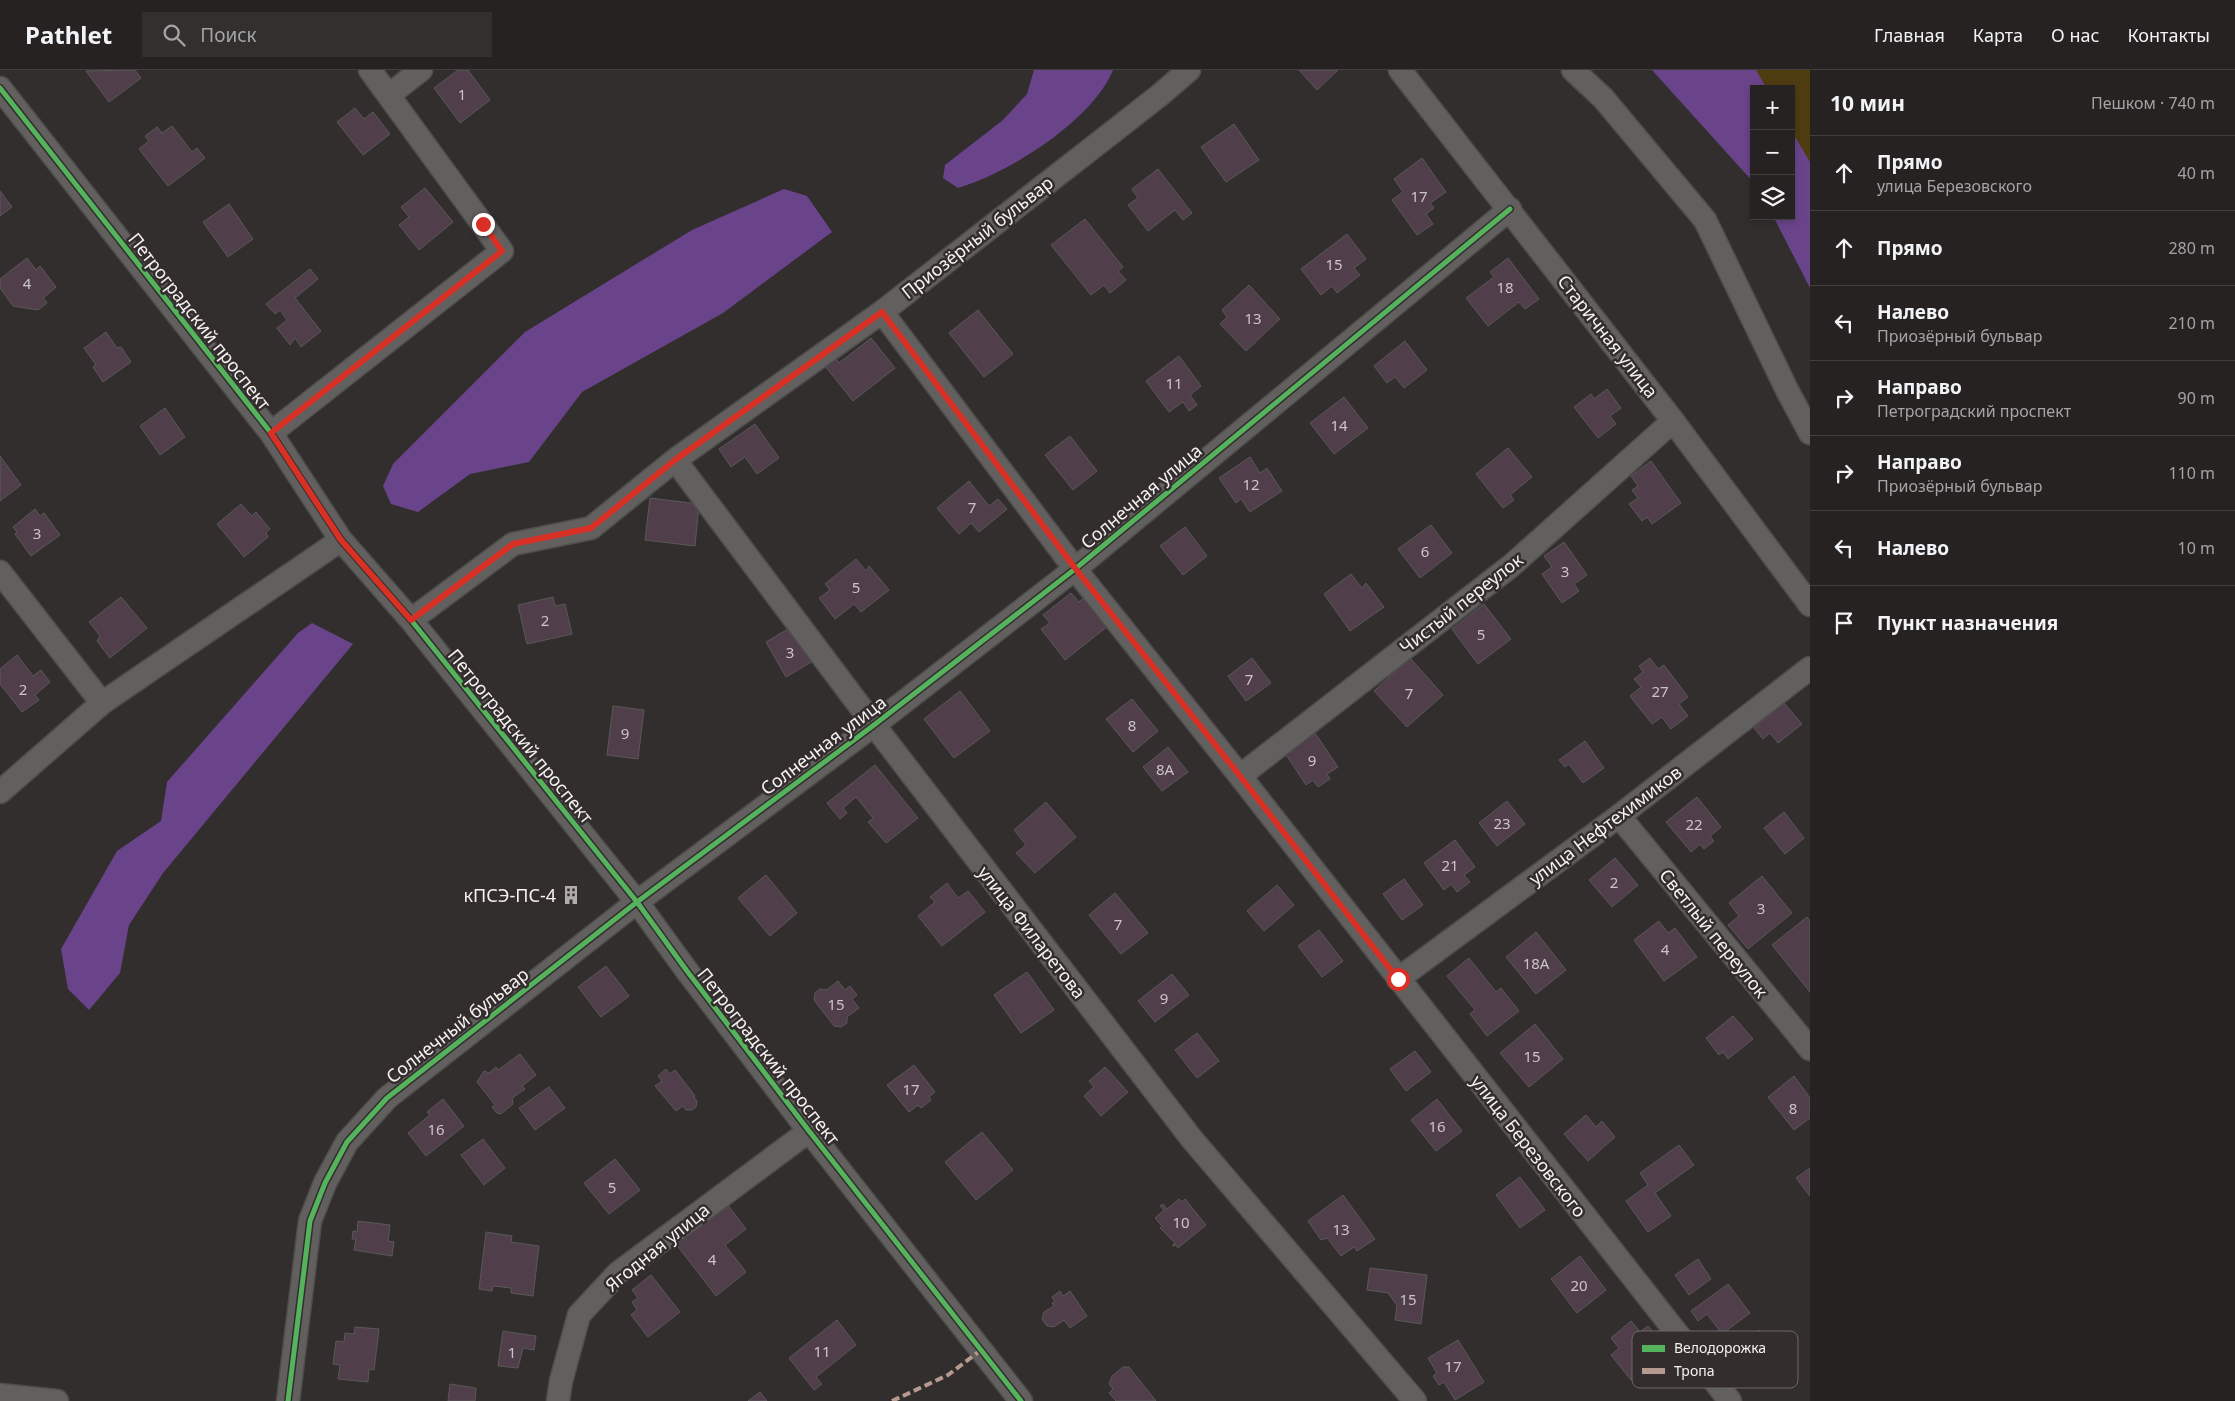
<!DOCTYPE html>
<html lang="ru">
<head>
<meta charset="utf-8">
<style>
  body { margin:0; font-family:"Noto Sans",sans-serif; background:#322f2f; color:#f1f3f6 }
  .controls { position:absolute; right:15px; top:15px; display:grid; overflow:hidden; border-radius:0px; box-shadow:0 2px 8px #0003 }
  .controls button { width:45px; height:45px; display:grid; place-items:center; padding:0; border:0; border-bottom:1px solid #423f40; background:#262222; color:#f1f3f6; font:25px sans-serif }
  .stop { position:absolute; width:15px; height:15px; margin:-11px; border:4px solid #d93025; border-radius:50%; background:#fff }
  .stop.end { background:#d93025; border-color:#fff; box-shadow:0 1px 5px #0008 }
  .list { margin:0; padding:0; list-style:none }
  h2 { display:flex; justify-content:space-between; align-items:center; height:65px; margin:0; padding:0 20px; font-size:21px }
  h2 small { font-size:16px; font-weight:400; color:#a4a4a5 }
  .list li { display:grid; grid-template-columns:32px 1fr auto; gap:15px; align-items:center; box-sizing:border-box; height:75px; padding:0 20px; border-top:1px solid #423f40 }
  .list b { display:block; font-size:19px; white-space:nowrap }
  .list p { margin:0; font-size:16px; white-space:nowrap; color:#a4a4a5 }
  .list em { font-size:16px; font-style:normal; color:#a4a4a5 }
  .icon { flex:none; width:28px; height:28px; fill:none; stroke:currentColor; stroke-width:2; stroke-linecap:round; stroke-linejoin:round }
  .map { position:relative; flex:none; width:1810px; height:1331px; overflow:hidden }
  header { display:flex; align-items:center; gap:30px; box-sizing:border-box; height:70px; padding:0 25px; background:#262222; border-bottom:1px solid #423f40 }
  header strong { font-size:24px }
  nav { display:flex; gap:28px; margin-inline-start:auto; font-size:18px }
  .search { width:350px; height:45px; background:#322f2f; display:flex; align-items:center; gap:12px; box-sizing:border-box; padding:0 18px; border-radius:0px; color:#a4a4a5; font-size:19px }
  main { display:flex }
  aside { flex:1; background:#262222 }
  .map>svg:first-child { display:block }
</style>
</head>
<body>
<header>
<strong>Pathlet</strong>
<div class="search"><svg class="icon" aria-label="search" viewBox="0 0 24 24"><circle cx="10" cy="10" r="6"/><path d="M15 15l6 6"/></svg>Поиск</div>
<nav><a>Главная</a><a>Карта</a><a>О нас</a><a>Контакты</a></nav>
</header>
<main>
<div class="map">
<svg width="1810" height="1331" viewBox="0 0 1810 1331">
  <rect width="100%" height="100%" fill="#322e2e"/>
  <!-- green -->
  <path fill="#4f3d12" d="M1742,0h68v95l-19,-26v-50h-36z"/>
  <!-- water -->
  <path fill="#6a448b" d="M1034,0h79c-21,51 -104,103 -155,118l-15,-10 2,-13 58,-45 24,-26z
    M1652,0h104l11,19h-13v94z
    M1791,60l19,32v126l-37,-72h18z
    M784,119l23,7 25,36 -109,81 -141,79 -53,70 -59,12 -52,38 -27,-8 -8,-18 10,-22 132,-132 167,-102z
    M312,553l41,21 -190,229 -34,52 -9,48 -31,37 -21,-21 -7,-40 56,-98 44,-30 6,-39 131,-149z"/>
  <!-- building -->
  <path fill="#503f4a" stroke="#5a5858" d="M135,0l6,8 -32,24 -23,-31z
    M458,0h10l22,30 -30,23 -26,-35z
    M1299,0h39l-21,20z
    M355,38l9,11 9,-7 17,22 -27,21 -26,-33z
    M1234,54l25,36 -33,22 -25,-35z
    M172,56l20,26 5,-4 8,10 -37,28 -29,-37 10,-8 -4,-5 12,-9 5,6z
    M1422,88l24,34 -16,11 4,5 -8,6 7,10 -16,11 -25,-35 11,-8 -9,-13z
    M1158,99l34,44 -9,7 -8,-10 -27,21 -20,-26 10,-7 -6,-9z
    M425,118l28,34 -34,28 -20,-25 10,-8 -8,-10z
    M0,121l12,16 -12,9z
    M229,134l24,35 -25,18 -25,-35z
    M1085,149l38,48 -5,4 8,9 -16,13 -6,-8 -13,10 -40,-50z
    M1347,164l19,25 -12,9 6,7 -23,18 -5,-7 -11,9 -20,-26z
    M27,188l9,12 4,-4 16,21 -13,11 4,5 -9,7 -25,-4 -13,-18v-9z
    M1508,188l31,41 -14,10 -6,-7 -31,24 -22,-28 28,-21 -4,-5z
    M310,199l8,10 -23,19 26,33 -20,16 -6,-9 -5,7 -13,-17 10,-8 -7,-10 -5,4 -9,-10z
    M1249,215l31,34 -34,32 -26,-27 7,-7 -5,-7z
    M978,240l35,44 -29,23 -35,-44z
    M106,262l11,16 4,-1 10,15 -28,20 -10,-15 3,-2 -12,-17z
    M871,268l24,30 -42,33 -32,-40 11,-8 7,10z
    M1405,271l22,29 -23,18 -9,-11 -8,6 -13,-17z
    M1179,286l22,30 -11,9 7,10 -8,6 -6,-9 -14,10 -23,-31z
    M1607,319l14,19 -11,8 6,8 -18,14 -24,-31 17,-13 3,5z
    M1344,327l24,31 -34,26 -24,-31z
    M165,338l20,29 -25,18 -20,-29z
    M755,354l24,34 -22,16 -12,-17 -14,10 -12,-18z
    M1070,366l27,35 -24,19 -28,-35z
    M1508,378l24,29 -22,18 4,5 -11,8 -27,-34z
    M0,386l21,29 -21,16z
    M1250,387l10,16 7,-5 15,23 -32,21 -9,-13 -5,4 -17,-25z
    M1651,391l30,42 -29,21 -5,-7 -5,4 -13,-17 9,-6 -6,-8 6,-4 -7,-10z
    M969,411l20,25 9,-7 9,10 -28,23 -8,-9 -12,11 -22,-26z
    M650,428l49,6 -4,42 -50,-6z
    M241,434l11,12 4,-4 14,17 -4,3 2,5 -24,20 -27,-33z
    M35,439l5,7 4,-3 16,22 -29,21 -16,-22 2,-2 -4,-5z
    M1431,455l21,28 -32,25 -22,-29z
    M1185,457l22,29 -24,19 -23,-29z
    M1564,472l23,33 -13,9 5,7 -17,12 -20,-29 10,-7 -8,-11z
    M856,489l10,12 3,-5 20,24 -28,22 -7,-8 -19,15 -16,-21 11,-8 -5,-6z
    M1351,504l11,14 4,-5 18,24 -34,24 -26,-37z
    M1071,523l8,9 6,-5 23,29 -43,34 -24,-31 9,-6 -7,-8z
    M121,527l26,31 -37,30 -13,-17 3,-5 -11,-14z
    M553,527l2,9 10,-2 7,30 -45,10 -9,-39z
    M1484,534l27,35 -33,25 -26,-35z
    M793,556l20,35 -27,16 -20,-35z
    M17,585l16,21 8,-6 9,12 -15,13 4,5 -17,12 -22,-28v-15z
    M1252,588l19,25 -25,18 -18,-25z
    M1410,588l33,37 -36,32 -33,-36z
    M1650,588l8,11 6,-4 24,32 -9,7 9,12 -17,13 -9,-12 -10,7 -22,-28 11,-9 -7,-8 9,-7 -4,-6z
    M960,621l30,40 -36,27 -30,-39z
    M1132,629l26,32 -25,21 -27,-33z
    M1784,633l18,21 -24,19 -8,-10 -7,6 -9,-11z
    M613,636l31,4 -6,49 -31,-4z
    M1315,663l23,34 -11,7 3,5 -12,8 -5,-7 -7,5 -21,-32z
    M1585,671l19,27 -21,15 -14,-19 -4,3 -6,-7z
    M1168,677l20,25 -26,19 -19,-24z
    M875,695l43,53 -32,25 -18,-21 5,-4 -17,-21 -13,11 4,5 -7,6 -13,-16z
    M1697,727l24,30 -11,9 4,5 -10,8 -4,-5 -9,8 -25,-30z
    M1507,731l18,23 -28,22 -18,-23z
    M1046,732l30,35 -41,36 -19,-20 10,-8 -12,-15z
    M1784,742l20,26 -19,16 -21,-26z
    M1455,770l20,27 -11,8 6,7 -13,10 -6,-8 -7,6 -20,-27z
    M1615,788l23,27 -26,22 -23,-27z
    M766,805l31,38 -27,23 -32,-38z
    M1762,806l30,37 -44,36 -20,-24 11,-9 -10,-13z
    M1404,809l19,26 -21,15 -19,-26z
    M947,813l11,15 10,-7 17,21 -43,34 -24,-30 17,-14 -5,-5z
    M1277,815l17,20 -30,26 -17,-20z
    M571,819l6,8 -6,3 -6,-7z
    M1115,823l33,40 -27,21 -32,-39z
    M1807,847l3,4v71l-38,-47z
    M1659,851l9,12 7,-5 22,29 -33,24 -30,-41z
    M1319,860l24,31 -21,16 -24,-31z
    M1536,862l30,38 -30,24 -30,-37z
    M1469,888l27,34 5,-4 18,23 -32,25 -17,-22 5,-4 -28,-34z
    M606,896l23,30 -28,21 -23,-30z
    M1027,902l27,38 -33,23 -27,-38z
    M1172,904l17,21 -34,27 -17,-21z
    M838,911l7,9 5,-4 7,9 -5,4 7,9 -12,9v6l-6,4 -7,-1 -20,-26 1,-7 5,-4 7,1z
    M1733,946l20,23 -25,20 -5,-7 -4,3 -13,-17z
    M1535,954l28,35 -34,28 -29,-34z
    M1197,963l22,28 -22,17 -22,-28z
    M1415,981l16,21 -25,19 -16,-22z
    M520,984l16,21 -14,11 3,3 -13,9 1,6 -12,10 -4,-1 -5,-6 3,-2 -18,-23 7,-11 5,2 7,-6 2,3z
    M914,995l21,27 -6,5 2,3 -10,8 -3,-3 -9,7 -22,-27z
    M1105,997l23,25 -27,24 -17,-20 10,-9 -5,-6z
    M666,999l4,5 5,-4 20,26 -1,1 3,4 -1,6 -4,3h-6l-3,-4 -7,5 -21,-25 7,-5 -4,-5z
    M1794,1006l16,22v20l-16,12 -26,-33z
    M549,1017l16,21 -30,22 -16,-22z
    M443,1029l21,27 -38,30 -18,-23 22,-18 -3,-3z
    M1437,1029l25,32 -26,20 -25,-31z
    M1586,1045l10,12 6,-6 13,16 -27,24 -24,-27z
    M982,1062l31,38 -37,30 -31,-38z
    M483,1069l22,29 -21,17 -23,-30z
    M1679,1075l15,20 -39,28 16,23 -23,16 -22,-31 22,-16 -8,-12z
    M615,1089l25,31 -31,24 -25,-31z
    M1810,1098v28l-14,-18z
    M1520,1107l25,33 -25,18 -24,-33z
    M1343,1125l32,44 -18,12 -3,-4 -13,9 -14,-18 -6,2 -13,-19z
    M1179,1129l3,3 3,-3 21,26 -28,23 -2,-3 -4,1 3,-3 -15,-15 2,-2 -7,-8 9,-8 -4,-4 3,-2 4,5z
    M727,1134l19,25 -21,16 21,27 -30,24 -40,-52z
    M358,1151l32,4 -2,16 6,1 -2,14 -38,-6 2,-11h-4l1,-8 4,1z
    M486,1162l26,4 -1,6 28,4 -6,50 -22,-3v-5l-18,-2 -1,5 -13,-2z
    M1580,1186l26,34 -29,23 -26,-34z
    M1698,1189l13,20 -22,16 -14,-20z
    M1370,1198l57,7 -6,49 -26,-4 2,-15 -9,-12 -21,-3z
    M651,1205l29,37 -32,25 -17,-22 6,-5 -5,-8 6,-4 -6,-8z
    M1728,1214l22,29 -28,21 -15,-20 -9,7 -7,-10z
    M1060,1221l3,5 7,-5 17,25 -17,12 -6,-8 -10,7 -7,-1 -5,-7 2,-7 10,-6 -2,-3 3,-1 -3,-5z
    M837,1250l19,25 -40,32 6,7 -8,6 -25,-32z
    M1631,1251l9,11 8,-6 20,24 -37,30 -20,-25 8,-7 -8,-10z
    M355,1257l24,2 -5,41 -5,-1 -1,13 -30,-3 2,-14 -7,-1 3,-23 8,1 1,-9 9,1z
    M1759,1260l23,28 -26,22 -11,-13 -7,6 -12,-15z
    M503,1261l33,5 -2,14 -11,-2 -5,20 -20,-2z
    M1458,1270l26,42 -29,18 -11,-18 -5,3 -6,-9 4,-3 -9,-15z
    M1123,1297h6l27,34h-40l-7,-8 4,-4 -4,-5 3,-8z
    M450,1314l26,4 -1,13h-27z
    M760,1322l7,9h-19z"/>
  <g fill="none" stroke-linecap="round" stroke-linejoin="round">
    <!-- minor casing -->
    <g stroke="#4e4c4c" stroke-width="25">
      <path id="minor" d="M1400,0l273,351 137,184
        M1573,0l30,28 102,122 83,172 22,41
        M0,18l271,345 70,107 70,80 226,282 50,69 122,160 212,270
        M389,25l32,-25
        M882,242l193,257 165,207 490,625
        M271,363l231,-182 -132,-181
        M675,390l199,265 317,413 224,263
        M0,502l102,131
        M411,550l102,-76 78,-16 84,-68 207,-148 278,-217 29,-25
        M1240,706l272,-211 161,-144
        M0,722l102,-89 239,-163
        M1619,746l191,233
        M1398,909l221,-163 191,-148
        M0,1325l57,6
        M288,1331l22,-180 15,-38 22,-41 40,-44 250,-196 237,-177 201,-156 435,-360
        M558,1331l3,-20 18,-66 39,-42 191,-142"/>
    </g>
    <!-- minor -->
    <use href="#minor" stroke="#625f5f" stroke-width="22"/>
    <!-- quiet -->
    <path stroke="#b69a8f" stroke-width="4" stroke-dasharray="8 4" stroke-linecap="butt" d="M892,1331l56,-26 33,-25"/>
    <!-- cycleway casing -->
    <g stroke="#332d2d" stroke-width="8">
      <path id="cycleway" d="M0,18l271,345 70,107 70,80 226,282 50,69 122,160 212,270
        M288,1331l22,-180 15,-38 22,-41 40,-44 250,-196 237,-177 201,-156 435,-360"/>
    </g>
    <!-- cycleway -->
    <use href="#cycleway" stroke="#56b35d" stroke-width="5"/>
  </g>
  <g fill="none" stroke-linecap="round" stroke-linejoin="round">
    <!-- route -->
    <path stroke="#d93025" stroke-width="6" d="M483,154l19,27 -231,182 70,107 70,80 102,-76 78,-16 84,-68 207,-148 193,256 165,208 158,203"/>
  </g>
  <!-- icons -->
  <defs>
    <g id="building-bare" transform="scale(1.5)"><path d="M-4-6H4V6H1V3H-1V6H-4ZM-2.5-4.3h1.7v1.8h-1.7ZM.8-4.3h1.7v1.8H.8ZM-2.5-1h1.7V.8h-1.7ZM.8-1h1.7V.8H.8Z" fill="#b1adad" stroke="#332d2d" stroke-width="2.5" paint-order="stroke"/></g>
  </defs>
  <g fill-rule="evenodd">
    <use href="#building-bare" x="571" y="825"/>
  </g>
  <g text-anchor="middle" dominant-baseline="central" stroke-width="5" stroke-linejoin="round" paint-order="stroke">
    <!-- number labels -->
    <g font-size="15" fill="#ccc5c8">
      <text x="462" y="24">1</text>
      <text x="1419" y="126">17</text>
      <text x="1334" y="194">15</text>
      <text x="27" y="213">4</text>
      <text x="1505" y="217">18</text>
      <text x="1253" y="248">13</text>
      <text x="1174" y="313">11</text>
      <text x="1339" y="355">14</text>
      <text x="1251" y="414">12</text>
      <text x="972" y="437">7</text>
      <text x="37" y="463">3</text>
      <text x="1425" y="481">6</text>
      <text x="1565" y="501">3</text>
      <text x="856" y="517">5</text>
      <text x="545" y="550">2</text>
      <text x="1481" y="564">5</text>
      <text x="790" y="582">3</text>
      <text x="1249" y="609">7</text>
      <text x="23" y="619">2</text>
      <text x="1660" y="621">27</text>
      <text x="1409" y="623">7</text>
      <text x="1132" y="655">8</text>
      <text x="625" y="663">9</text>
      <text x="1312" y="690">9</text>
      <text x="1165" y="699">8А</text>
      <text x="1502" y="753">23</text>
      <text x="1694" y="754">22</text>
      <text x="1450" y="795">21</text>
      <text x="1614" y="812">2</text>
      <text x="1761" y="838">3</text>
      <text x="1118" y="854">7</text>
      <text x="1665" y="879">4</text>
      <text x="1536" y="893">18А</text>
      <text x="1164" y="928">9</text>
      <text x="836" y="934">15</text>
      <text x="1532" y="986">15</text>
      <text x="911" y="1019">17</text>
      <text x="1793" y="1038">8</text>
      <text x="1437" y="1056">16</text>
      <text x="436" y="1059">16</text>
      <text x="612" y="1117">5</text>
      <text x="1181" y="1152">10</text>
      <text x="1341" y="1159">13</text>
      <text x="712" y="1189">4</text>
      <text x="1579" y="1215">20</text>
      <text x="1408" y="1229">15</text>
      <text x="822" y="1281">11</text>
      <text x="512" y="1282">1</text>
      <text x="1453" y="1296">17</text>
    </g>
    <!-- street labels -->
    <g font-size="18" fill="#f6f2f2" stroke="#332d2d">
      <text transform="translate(977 167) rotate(-38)">Приозёрный бульвар</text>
      <text transform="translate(200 251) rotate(52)">Петроградский проспект</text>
      <text transform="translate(1608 266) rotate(52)">Старичная улица</text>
      <text transform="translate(1141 426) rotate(-40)">Солнечная улица</text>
      <text transform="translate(1461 533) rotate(-38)">Чистый переулок</text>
      <text transform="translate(521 666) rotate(51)">Петроградский проспект</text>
      <text transform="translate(823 675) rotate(-37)">Солнечная улица</text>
      <text transform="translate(1605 755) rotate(-37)">улица Нефтехимиков</text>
      <text transform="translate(1032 862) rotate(52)">улица Филаретова</text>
      <text transform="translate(1714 863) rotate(51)">Светлый переулок</text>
      <text transform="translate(457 955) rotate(-38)">Солнечный бульвар</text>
      <text transform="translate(769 986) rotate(52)">Петроградский проспект</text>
      <text transform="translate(1529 1076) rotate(52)">улица Березовского</text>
      <text transform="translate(657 1177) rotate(-39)">Ягодная улица</text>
    </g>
    <!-- poi labels -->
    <g font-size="18" fill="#f6f2f2" stroke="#332d2d" text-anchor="end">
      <text x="556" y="825">кПСЭ-ПС-4</text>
    </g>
  </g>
  <!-- legend -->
  <rect x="1632" y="1261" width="166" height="57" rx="8" fill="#332d2d" stroke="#6e6868" stroke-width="1"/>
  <rect x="1642" y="1275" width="23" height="7" fill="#56b35d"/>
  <rect x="1642" y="1298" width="23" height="6" fill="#b69a8f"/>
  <g font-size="14" fill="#f6f2f2">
    <text x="1674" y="1283">Велодорожка</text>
    <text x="1674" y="1306">Тропа</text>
  </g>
</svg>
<div class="controls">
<button>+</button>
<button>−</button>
<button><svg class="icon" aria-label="layers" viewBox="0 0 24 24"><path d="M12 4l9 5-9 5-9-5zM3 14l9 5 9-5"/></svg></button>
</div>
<div class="stop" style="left:1398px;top:909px"></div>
<div class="stop end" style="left:483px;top:154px"></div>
</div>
<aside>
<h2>10 мин<small>Пешком · 740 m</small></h2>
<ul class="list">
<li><svg class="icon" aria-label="ahead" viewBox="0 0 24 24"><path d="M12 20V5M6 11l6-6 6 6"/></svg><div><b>Прямо</b><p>улица Березовского</p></div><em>40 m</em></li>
<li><svg class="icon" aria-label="ahead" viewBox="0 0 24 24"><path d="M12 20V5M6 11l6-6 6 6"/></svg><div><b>Прямо</b></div><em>280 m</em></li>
<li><svg class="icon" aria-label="left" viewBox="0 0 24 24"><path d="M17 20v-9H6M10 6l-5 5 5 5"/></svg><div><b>Налево</b><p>Приозёрный бульвар</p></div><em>210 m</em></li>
<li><svg class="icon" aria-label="right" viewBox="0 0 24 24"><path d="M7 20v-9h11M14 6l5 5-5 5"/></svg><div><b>Направо</b><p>Петроградский проспект</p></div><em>90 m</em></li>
<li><svg class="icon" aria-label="right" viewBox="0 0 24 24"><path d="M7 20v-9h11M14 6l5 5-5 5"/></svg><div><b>Направо</b><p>Приозёрный бульвар</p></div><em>110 m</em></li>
<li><svg class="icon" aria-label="left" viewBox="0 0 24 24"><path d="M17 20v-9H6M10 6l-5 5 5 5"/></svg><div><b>Налево</b></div><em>10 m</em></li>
<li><svg class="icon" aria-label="arrive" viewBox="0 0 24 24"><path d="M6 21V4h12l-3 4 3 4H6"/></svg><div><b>Пункт назначения</b></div></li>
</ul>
</aside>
</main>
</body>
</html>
